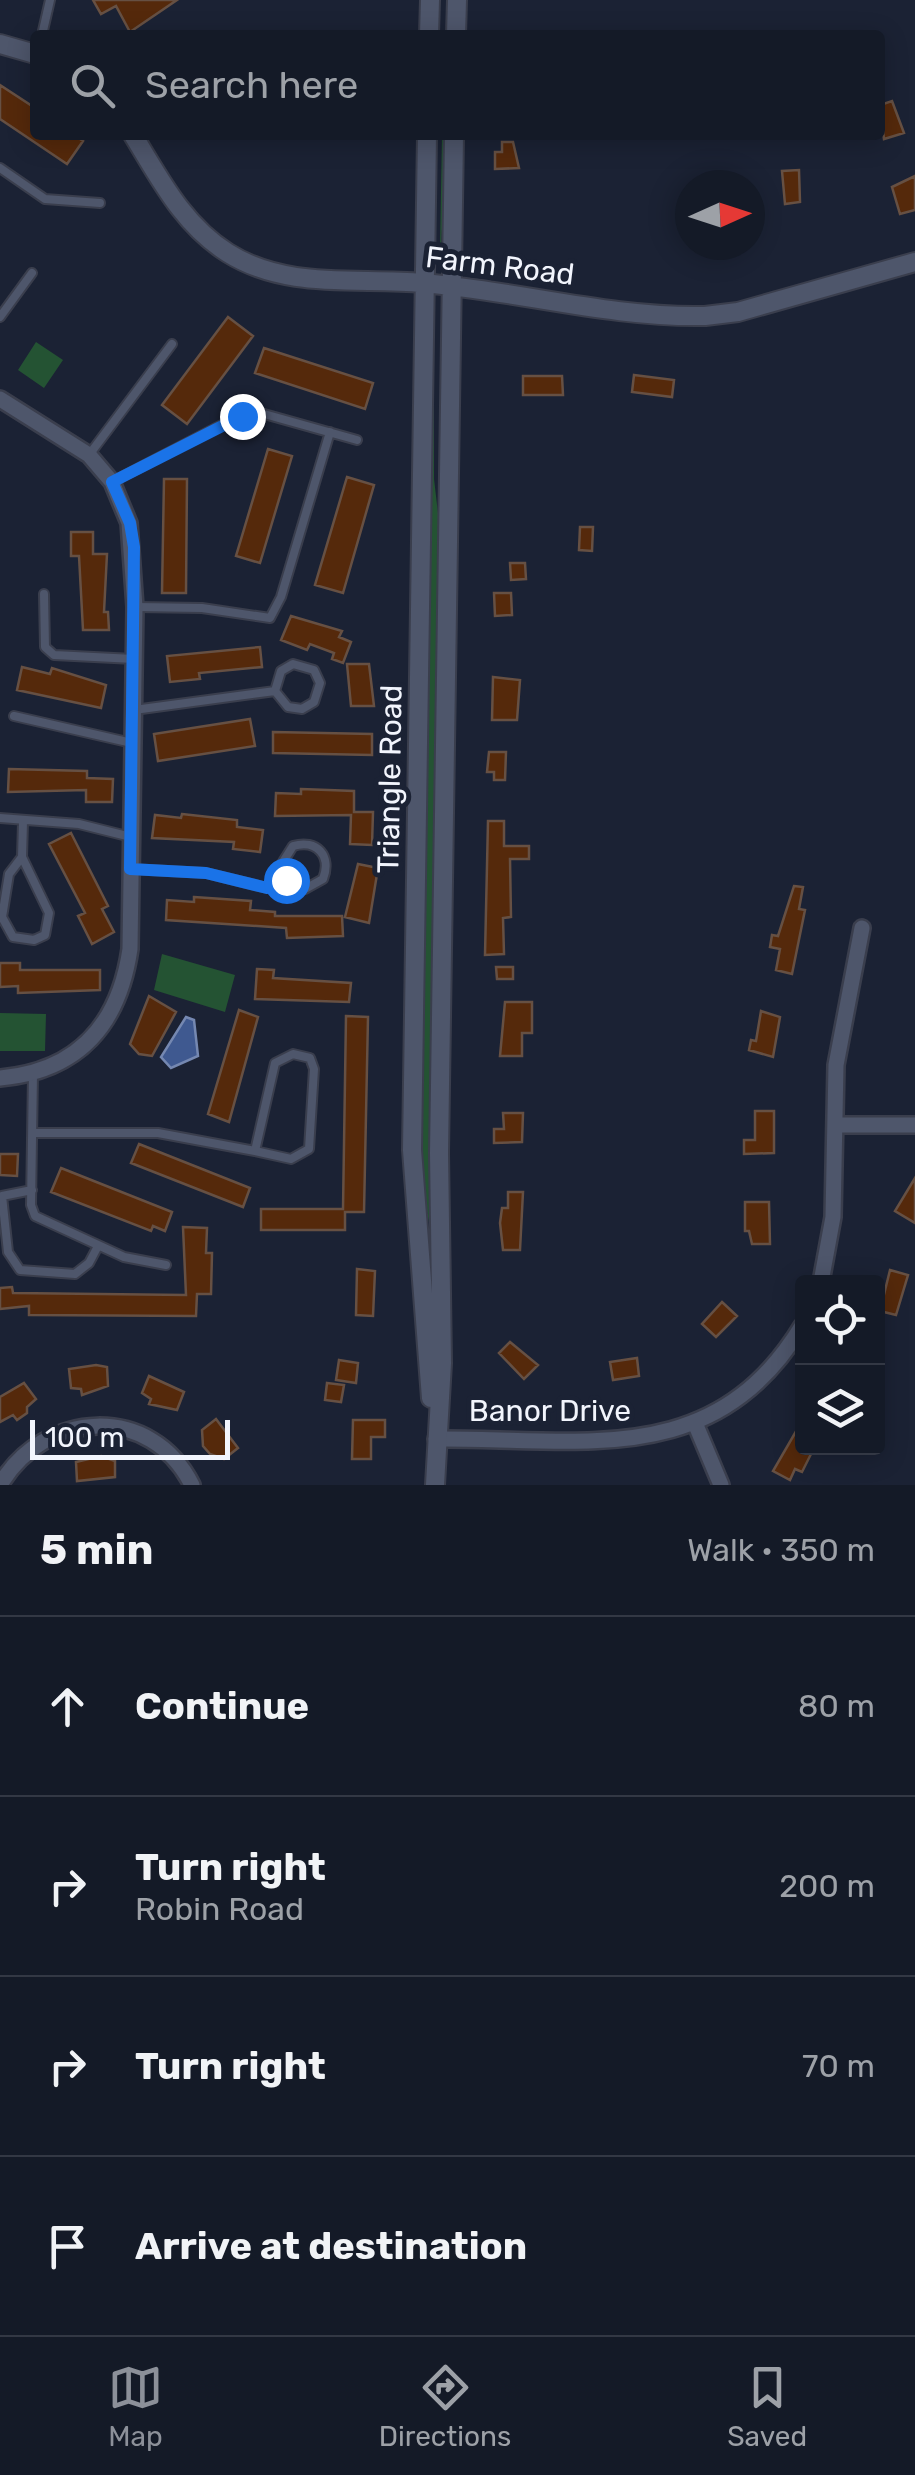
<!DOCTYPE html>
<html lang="en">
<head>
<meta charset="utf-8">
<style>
  body { margin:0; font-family:Rubik,sans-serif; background:#1d232f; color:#f1f3f6 }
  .controls { position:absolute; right:30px; bottom:30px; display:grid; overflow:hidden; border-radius:10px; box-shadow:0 5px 25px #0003 }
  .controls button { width:90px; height:90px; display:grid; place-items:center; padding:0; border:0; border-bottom:2px solid #333844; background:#141a27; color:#f1f3f6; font:50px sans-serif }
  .compass { position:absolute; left:675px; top:170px; width:90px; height:90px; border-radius:50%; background:#141a27; box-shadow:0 5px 25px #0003; rotate:87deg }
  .scale { position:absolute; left:30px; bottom:25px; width:200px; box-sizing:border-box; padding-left:10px; border:5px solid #f2f5fd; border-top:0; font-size:28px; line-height:35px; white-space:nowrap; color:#f2f5fd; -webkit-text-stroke:8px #1b2234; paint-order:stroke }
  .stop { position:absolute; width:30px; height:30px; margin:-22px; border:8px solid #1a73e8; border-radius:50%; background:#fff }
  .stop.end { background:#1a73e8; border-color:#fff; box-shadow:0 2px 10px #0008 }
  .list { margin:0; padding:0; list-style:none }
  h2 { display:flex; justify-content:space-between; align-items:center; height:130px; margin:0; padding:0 40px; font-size:42px }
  h2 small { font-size:32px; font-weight:400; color:#9da1a7 }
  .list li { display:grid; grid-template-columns:65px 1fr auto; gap:30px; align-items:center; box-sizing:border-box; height:180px; padding:0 40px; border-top:2px solid #333844 }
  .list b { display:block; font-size:38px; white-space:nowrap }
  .list p { margin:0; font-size:32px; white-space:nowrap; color:#9da1a7 }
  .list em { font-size:32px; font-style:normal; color:#9da1a7 }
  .icon { flex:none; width:55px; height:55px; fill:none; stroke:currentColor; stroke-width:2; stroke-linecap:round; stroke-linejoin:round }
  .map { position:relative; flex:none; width:915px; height:1485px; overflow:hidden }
  .search { position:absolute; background:#141a27; box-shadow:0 5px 25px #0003; left:30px; right:30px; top:30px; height:110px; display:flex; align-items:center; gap:25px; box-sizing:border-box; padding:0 35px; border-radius:10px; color:#9da1a7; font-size:38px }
  .sheet { height:850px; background:#141a27 }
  nav { display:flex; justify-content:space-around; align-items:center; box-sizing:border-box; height:140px; border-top:2px solid #333844; background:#141a27; font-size:28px; color:#9da1a7 }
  nav a { display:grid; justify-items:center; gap:5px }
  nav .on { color:#8c9099 }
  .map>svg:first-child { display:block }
</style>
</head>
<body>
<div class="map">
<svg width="915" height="1485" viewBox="0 0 915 1485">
  <rect width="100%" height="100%" fill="#1b2234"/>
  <!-- green -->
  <path fill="#245333" d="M442,135h5l-6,112h-1z
    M434,335v144l6,51 -10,698 -10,-55z
    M36,342l27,18 -19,28 -26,-18z
    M162,954l73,21 -10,37 -71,-22z
    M0,1013l46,1 -1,37h-45z"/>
  <!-- water -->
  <path fill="#3f5990" stroke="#7588b1" stroke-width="2.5" d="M186,1017l8,3 4,36 -27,12 -10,-11z"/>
  <!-- building -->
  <path fill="#55290b" stroke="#665043" stroke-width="2.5" d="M93,0h84l-47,32 -14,-26 -15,8z
    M0,85l35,23v27h39l9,6 -16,23 -67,-45z
    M892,101l12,32 -20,6 -4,-34z
    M502,142h11l6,26 -24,1v-17h7z
    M799,170l1,32 -15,2 -3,-33z
    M915,176v34l-15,4 -8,-27z
    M228,317l25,19 -66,88 -25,-19z
    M264,348l109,35 -8,26 -110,-36z
    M634,375l40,5 -2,17 -40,-5z
    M523,376h39l1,19h-40z
    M268,449l24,7 -32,107 -24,-7z
    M347,477l27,8 -31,108 -28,-8z
    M164,479h23l-1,114h-24z
    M580,527h13l-1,24 -13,-1z
    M71,532h22v22h14l-3,58h4l1,18h-26l-4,-74h-8z
    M510,563h15l1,16 -15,1z
    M494,593h17l1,22 -17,1z
    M291,616l51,15 -3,6 12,5 -8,21 -11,-4 2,-6 -24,-9 -3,6 -26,-10z
    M260,647l2,20 -63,6 1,6 -30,3 -3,-26z
    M347,664h22l5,42h-23z
    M22,667l28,7 2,-6 54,17 -5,23 -84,-18z
    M493,677l27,3 -3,40h-25z
    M250,719l5,27 -97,15 -4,-27z
    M273,732l99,2v21l-99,-2z
    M489,752h17l-1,28h-11v-8h-7z
    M9,769l78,2v7l26,1 -1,23h-26v-12l-78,2z
    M301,789l53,2v21h19l-1,33 -22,-1 1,-29 -76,1 1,-23 25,1z
    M182,814l55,6v7l26,3 -3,22 -27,-3 1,-7 -82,-4 3,-23 26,3z
    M488,821h16v25h25v13h-19l1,58 -8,1 1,36 -19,1z
    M71,833l37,73 -6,3 12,23 -22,12 -14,-28 7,-3 -36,-69z
    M358,864l20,4 -9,55 -24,-6z
    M794,886l9,1 -4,22 6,1 -13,64 -16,-4 4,-21 -10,-2 2,-12 6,1z
    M194,897l57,4 -1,9 25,2v4h67l1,20 -56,2 -1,-10 -120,-8 1,-20 27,2z
    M0,963h20v7h80v20l-82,3v-7l-18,1z
    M496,967h17v12h-16z
    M257,969l17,1 -1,8 78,5 -2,19 -94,-3z
    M149,996l27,16 -24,44 -13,-2 -9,-10z
    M505,1002h27v31h-10v23h-22z
    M239,1010l19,7 -29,105 -21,-8z
    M761,1011l19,6 -7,40 -24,-7 2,-10 5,1z
    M346,1016l22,1 -4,195h-19v18h-84v-21h82z
    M755,1111h19v42l-30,1v-14h11z
    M503,1113h20l-1,29 -28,1v-14h10z
    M139,1144l111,44 -7,19 -112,-44z
    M0,1154h18l-1,22 -17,-1z
    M61,1168l111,44 -7,19 -12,-5 -2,5 -100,-39z
    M915,1178v45l-20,-12z
    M508,1192h15l-3,58h-17l-3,-27 2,-15h6z
    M745,1202h24l1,42h-18l-3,-13h-4z
    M183,1227l24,1 -1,25h6l-1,41h-14l-1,22 -167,-1v-9l-29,3v-21l12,-1 1,6 173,2z
    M357,1269l18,2 -2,45 -17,-1z
    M890,1270l18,5 -12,40 -16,-4z
    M722,1302l15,14 -21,21 -14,-13z
    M510,1342l28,23 -14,14 -25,-26z
    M637,1358l2,18 -26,4 -3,-18z
    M339,1360l19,3 -2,20 -20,-3z
    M96,1365l11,2 1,19 -26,9 -1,-6 -10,-1 -2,-19z
    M149,1376l35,16 -7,18 -28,-6 2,-5 -9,-6z
    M24,1383l12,16 -9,8v6l-10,7 -4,-5 -13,7v-25z
    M327,1383l17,2 -3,17 -16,-2z
    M216,1419l22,29 -14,11 -14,-5 -7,-8 -1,-16z
    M353,1420h32v17h-14v22h-19z
    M802,1421v27h12l-12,24 -7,-3 -5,11 -17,-9z
    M101,1456l14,5v16l-38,4 -1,-19z"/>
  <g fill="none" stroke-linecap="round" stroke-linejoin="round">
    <!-- service casing -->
    <g stroke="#3a3e4d" stroke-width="12">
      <path id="service" d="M42,35l8,-35
        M0,168l45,31 55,4
        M0,317l32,-44
        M89,455l83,-111
        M112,482l129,-67 16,-3 100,28
        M44,594l1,53 9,8 80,4
        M136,607l66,1 68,10 11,-21 49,-165
        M134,710l141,-19 13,16 14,2 12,-7 6,-19 -6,-13 -21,-6 -12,7 -6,20
        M14,716l118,27
        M0,818l79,6 52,13
        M22,857l27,56 -4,22 -11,5 -21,-3 -11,-20 7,-43 13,-17 1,-35
        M130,869l76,4 61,15 19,-8 19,9 18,-10c9,-23 -6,-40 -30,-33l-12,19 5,15
        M293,1054l17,4 4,11 -5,80 -18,10 -36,-8 20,-88z
        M33,1073l-2,132 4,11 89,41 42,8
        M34,1133h124l97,18
        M32,1190l-30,6 6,56 12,18 55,4 14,-11 9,-17"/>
    </g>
    <!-- minor casing -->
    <g stroke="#3a3e4d" stroke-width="20">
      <path id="minor" d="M0,399l89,56 23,27 17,41 6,84 -5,342c-11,75 -51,122 -130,129
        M835,1125h80
        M821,1282l12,-65 3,-152 26,-137
        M695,1423l26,62
        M436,1439c144,-2 277,33 366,-113
        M0,1485c44,-75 151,-82 192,0"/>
    </g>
    <!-- tertiary casing -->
    <g stroke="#3a3e4d" stroke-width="22">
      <path id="tertiary" d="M429,35l1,-35
        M456,35l1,-35
        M0,44l35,10
        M133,135c27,44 50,90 95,118 59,37 129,24 195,30 94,8 188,35 282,33l33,-4 177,-50
        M427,135l-15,1015 19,248
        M435,1485l7,-122 -3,-210 15,-1018"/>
    </g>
    <!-- service -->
    <use href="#service" stroke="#4e566b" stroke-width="8"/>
    <!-- minor -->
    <use href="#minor" stroke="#4e566b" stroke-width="15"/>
    <!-- tertiary -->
    <use href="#tertiary" stroke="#4e566b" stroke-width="18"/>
  </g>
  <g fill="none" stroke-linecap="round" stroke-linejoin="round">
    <!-- route -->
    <path stroke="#1a73e8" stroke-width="12" d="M242,416l-130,66 18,41 4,24 -4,322 76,4 61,15 19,-8"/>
  </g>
  <g text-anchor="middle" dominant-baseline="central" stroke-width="10" stroke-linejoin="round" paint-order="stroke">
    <!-- street labels -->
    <g font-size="30" fill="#f2f5fd" stroke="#1b2234">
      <text transform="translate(500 266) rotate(7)">Farm Road</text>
      <text transform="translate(390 779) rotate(-89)">Triangle Road</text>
      <text x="550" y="1411">Banor Drive</text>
    </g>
  </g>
</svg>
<div class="controls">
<button><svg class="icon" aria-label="locate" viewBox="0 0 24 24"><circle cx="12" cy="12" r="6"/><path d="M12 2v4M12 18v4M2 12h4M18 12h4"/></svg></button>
<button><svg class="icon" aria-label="layers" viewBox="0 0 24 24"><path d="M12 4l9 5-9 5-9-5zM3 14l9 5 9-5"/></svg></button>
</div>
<svg class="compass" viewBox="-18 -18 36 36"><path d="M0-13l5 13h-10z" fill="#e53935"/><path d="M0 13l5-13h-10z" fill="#9da1a7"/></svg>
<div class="scale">100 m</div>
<div class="stop" style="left:286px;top:880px"></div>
<div class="stop end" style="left:242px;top:416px"></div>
<div class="search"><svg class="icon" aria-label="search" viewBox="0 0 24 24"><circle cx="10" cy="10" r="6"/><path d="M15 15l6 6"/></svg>Search here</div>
</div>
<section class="sheet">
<h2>5 min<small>Walk · 350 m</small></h2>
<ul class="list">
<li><svg class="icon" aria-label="ahead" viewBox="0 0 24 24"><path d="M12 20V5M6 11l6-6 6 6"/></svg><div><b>Continue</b></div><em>80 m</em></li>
<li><svg class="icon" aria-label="right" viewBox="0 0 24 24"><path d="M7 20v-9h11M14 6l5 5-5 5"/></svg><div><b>Turn right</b><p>Robin Road</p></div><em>200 m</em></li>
<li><svg class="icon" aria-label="right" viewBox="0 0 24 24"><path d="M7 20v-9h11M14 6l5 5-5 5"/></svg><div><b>Turn right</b></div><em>70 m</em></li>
<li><svg class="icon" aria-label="arrive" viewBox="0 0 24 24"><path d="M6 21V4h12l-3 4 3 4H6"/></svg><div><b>Arrive at destination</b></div></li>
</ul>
</section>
<nav>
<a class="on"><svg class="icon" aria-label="map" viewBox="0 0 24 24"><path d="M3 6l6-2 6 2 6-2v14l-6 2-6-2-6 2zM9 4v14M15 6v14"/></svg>Map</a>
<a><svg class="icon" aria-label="directions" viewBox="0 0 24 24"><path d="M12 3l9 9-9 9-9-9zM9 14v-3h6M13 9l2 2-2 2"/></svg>Directions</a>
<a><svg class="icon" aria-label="saved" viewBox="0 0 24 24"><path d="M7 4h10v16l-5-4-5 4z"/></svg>Saved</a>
</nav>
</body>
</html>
